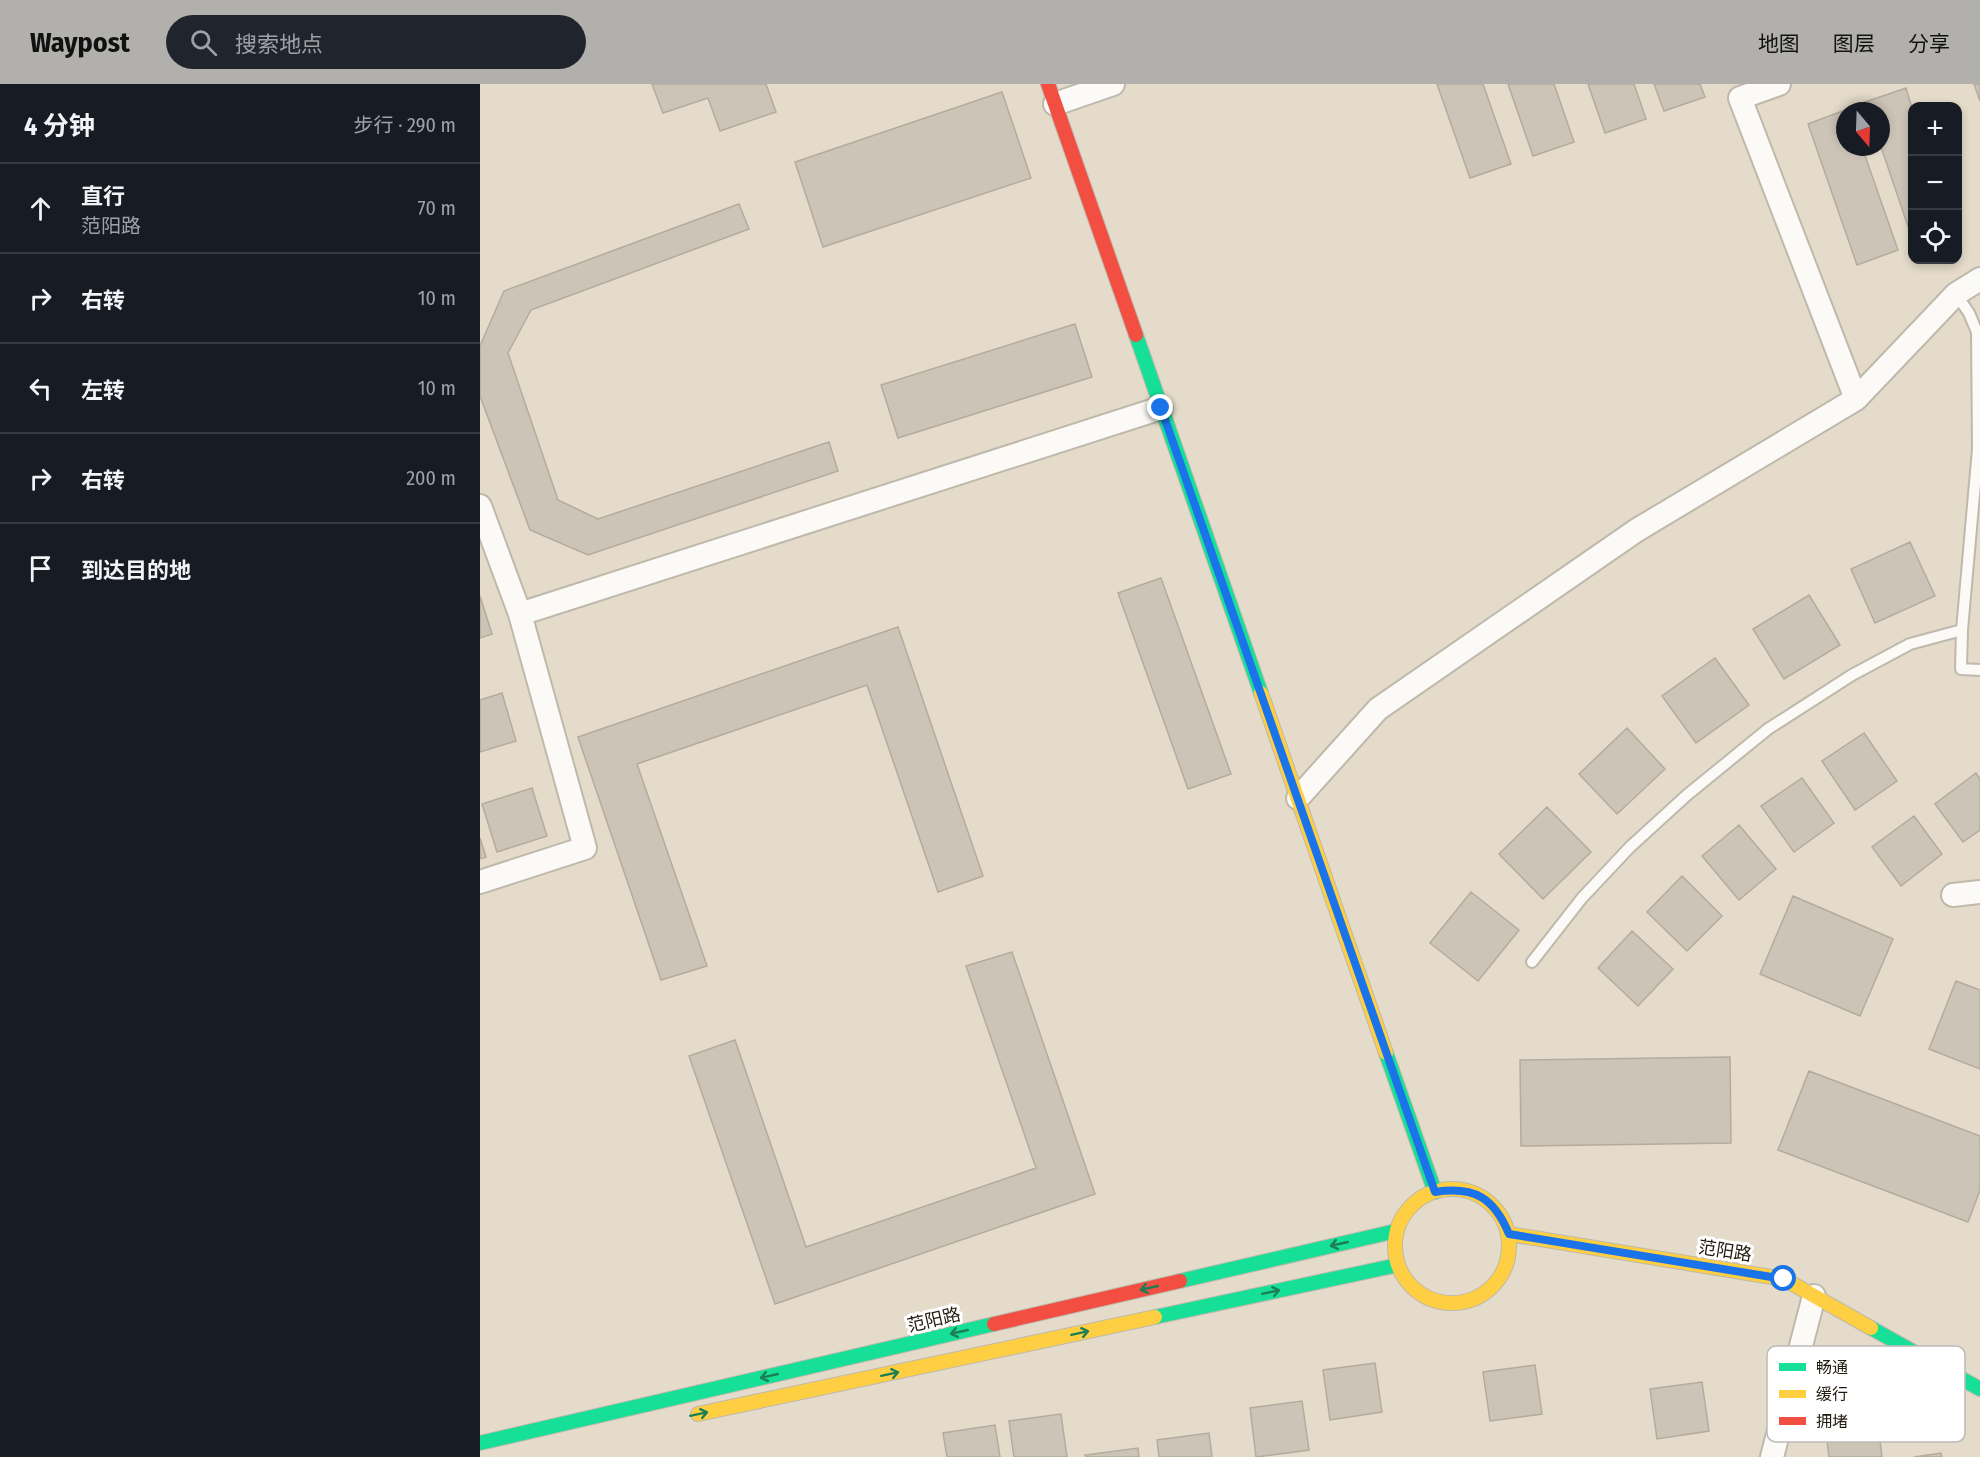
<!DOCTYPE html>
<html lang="zh">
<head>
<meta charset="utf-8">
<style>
  body { margin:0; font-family:"Fira Sans Condensed","Noto Sans SC",sans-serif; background:#20242c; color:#f1f3f6 }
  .controls { position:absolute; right:18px; top:18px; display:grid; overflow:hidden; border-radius:12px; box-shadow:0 3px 9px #0003 }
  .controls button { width:54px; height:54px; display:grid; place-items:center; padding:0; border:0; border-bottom:2px solid #363941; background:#171b24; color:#f1f3f6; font:30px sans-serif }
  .compass { position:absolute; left:1356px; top:18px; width:54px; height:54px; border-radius:50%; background:#171b24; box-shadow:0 3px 9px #0003; rotate:161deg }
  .stop { position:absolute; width:18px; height:18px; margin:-14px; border:4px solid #1a73e8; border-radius:50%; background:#fff }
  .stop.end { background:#1a73e8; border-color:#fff; box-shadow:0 2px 6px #0008 }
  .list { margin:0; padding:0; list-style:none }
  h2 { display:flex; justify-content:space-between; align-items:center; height:78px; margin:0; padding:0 24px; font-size:26px }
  h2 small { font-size:20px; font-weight:400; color:#9ea1a6 }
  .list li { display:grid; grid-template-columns:39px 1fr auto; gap:18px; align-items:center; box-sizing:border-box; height:90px; padding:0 24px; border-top:2px solid #363941 }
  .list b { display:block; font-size:22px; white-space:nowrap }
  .list p { margin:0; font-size:20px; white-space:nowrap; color:#9ea1a6 }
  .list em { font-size:20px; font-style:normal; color:#9ea1a6 }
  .icon { flex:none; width:33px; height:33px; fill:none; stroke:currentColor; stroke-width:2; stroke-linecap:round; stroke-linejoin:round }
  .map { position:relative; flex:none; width:1500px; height:1373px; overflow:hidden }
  header { display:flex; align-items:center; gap:36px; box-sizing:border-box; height:84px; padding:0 30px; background:#b2b0ac; color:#111 }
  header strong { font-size:28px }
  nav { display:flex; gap:33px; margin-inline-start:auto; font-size:21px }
  .search { width:420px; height:54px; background:#20242c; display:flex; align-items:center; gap:15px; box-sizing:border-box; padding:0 21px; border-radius:33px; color:#9ea1a6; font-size:22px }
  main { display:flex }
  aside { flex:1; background:#171b24 }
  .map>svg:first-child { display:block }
</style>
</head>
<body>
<header>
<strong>Waypost</strong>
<div class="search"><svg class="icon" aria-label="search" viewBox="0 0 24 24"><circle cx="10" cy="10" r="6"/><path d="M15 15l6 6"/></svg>搜索地点</div>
<nav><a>地图</a><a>图层</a><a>分享</a></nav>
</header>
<main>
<aside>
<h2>4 分钟<small>步行 · 290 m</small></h2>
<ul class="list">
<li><svg class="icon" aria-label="ahead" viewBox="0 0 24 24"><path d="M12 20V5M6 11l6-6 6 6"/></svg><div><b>直行</b><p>范阳路</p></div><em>70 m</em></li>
<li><svg class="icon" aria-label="right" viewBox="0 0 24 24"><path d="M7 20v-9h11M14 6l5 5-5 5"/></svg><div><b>右转</b></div><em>10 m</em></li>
<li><svg class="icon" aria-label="left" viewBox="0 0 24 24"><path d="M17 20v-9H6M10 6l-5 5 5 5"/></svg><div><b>左转</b></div><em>10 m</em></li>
<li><svg class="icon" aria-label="right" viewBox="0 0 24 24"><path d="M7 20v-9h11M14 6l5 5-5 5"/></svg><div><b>右转</b></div><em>200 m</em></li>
<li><svg class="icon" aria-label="arrive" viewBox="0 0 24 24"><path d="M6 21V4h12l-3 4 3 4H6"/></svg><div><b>到达目的地</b></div></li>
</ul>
</aside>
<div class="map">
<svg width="1500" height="1373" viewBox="0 0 1500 1373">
  <rect width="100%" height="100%" fill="#e4dbca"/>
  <!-- building -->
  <path fill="#cdc4b8" stroke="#b4ab9f" stroke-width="1.5" d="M172,0h114l10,28 -56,19 -12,-33 -45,15z
    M957,0h46l28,80 -41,14z
    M1028,0h46l20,58 -41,14z
    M1108,0h46l12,35 -41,14z
    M1174,0h46l5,13 -41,14z
    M1494,0h6v17z
    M1426,4l6,20v130l-31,-91v-36h-13l-3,-9z
    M522,8l29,86 -208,69 -28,-85z
    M1368,25l1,2h-4v36h17l36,103 -41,15 -49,-141z
    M259,120l10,25 -218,81 -23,43 50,147 40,19 231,-77 9,29 -250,84 -58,-25 -50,-134v-50l24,-55z
    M595,240l17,53 -194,61 -17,-53z
    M1430,458l25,54 -60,27 -24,-54z
    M681,494l70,196 -43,15 -70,-196z
    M1329,511l31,50 -56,34 -31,-50z
    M0,512l12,38 -12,4z
    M418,543l85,249 -45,16 -71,-207 -230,79 70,202 -46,14 -83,-243z
    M1235,574l34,47 -53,38 -34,-47z
    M22,609l14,48 -36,11v-52z
    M1147,644l38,41 -48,45 -38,-40z
    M1384,649l33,48 -42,29 -33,-49z
    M1496,689l4,6v51l-17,12 -28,-38z
    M1322,694l32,45 -40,29 -33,-46z
    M52,704l15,48 -50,16 -15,-48z
    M1067,723l44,45 -48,47 -44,-45z
    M1434,732l28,38 -41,32 -29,-39z
    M1259,741l37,44 -37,31 -37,-44z
    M0,754l6,19 -6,2z
    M1202,792l40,40 -35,35 -40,-39z
    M991,808l48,38 -41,51 -48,-38z
    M1313,812l100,43 -33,77 -100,-42z
    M1152,847l41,38 -35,37 -40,-38z
    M532,868l83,242 -320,110 -86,-248 46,-16 71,207 230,-79 -70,-202z
    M1476,897l24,9v79l-51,-20z
    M1250,973l1,86 -210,3 -1,-86z
    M1329,987l171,65v54l-12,32 -190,-72z
    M895,1279l7,49 -52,8 -7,-50z
    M1055,1281l7,49 -52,7 -7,-49z
    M1222,1298l7,49 -52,8 -7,-50z
    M822,1317l7,49 -53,7 -6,-49z
    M581,1330l6,43h-53l-5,-36z
    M1397,1332l5,41h-53l-4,-34z
    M515,1341l5,32h-53l-4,-24z
    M729,1349l3,24h-53l-2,-17z
    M658,1364l1,9h-53l-1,-2z
    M1461,1369l1,4h-28z"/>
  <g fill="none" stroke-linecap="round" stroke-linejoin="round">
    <!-- lane casing -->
    <g stroke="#bfb9ac" stroke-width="14">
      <path id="lane" d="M1476,210l13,19 8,19 1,117 -16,181 -1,39 19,1
        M1052,878l50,-64 48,-51 57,-52 81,-66 84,-54 58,-31 52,-14"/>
    </g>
    <!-- street casing -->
    <g stroke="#bfb9ac" stroke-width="26">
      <path id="street" d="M575,20l58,-20
        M1376,315l100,-105 24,-15
        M0,422l40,108 641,-206
        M818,714l80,-89 259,-179 219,-131 -116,-301 39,-14
        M0,798l105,-34 -65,-234
        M1473,811l27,-3
        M1292,1373l42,-161"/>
    </g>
    <!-- fast casing -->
    <g stroke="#bfb9ac" stroke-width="16">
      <path id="fast" d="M656,251l125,358
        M906,969l49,139
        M700,1197l216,-50
        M675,1233l243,-52
        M1391,1244l109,61
        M0,1359l514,-119"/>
    </g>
    <!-- slow casing -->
    <g stroke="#bfb9ac" stroke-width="16">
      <path id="slow" d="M781,609l125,360
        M915 1162a57 57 0 1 1 114 0a57 57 0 1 1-114 0Z
        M1029,1150l275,45 87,49
        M218,1330l457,-97"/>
    </g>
    <!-- jam casing -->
    <g stroke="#bfb9ac" stroke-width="16">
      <path id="jam" d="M568,0l88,251
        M514,1240l186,-43"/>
    </g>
    <!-- lane -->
    <use href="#lane" stroke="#fbfaf7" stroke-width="10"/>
    <!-- street -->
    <use href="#street" stroke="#fbfaf7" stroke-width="22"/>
    <!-- fast -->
    <use href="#fast" stroke="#16e098" stroke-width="14"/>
    <!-- slow -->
    <use href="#slow" stroke="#ffcf43" stroke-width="14"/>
    <!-- jam -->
    <use href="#jam" stroke="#f24e42" stroke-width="14"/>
  </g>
  <!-- one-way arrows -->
  <defs><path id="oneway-shaft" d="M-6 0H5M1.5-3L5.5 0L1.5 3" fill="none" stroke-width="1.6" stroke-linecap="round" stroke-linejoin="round" transform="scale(1.5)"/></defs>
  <g stroke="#1c7e54">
    <use href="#oneway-shaft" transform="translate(859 1160) rotate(167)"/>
    <use href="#oneway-shaft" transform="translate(669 1204) rotate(167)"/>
    <use href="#oneway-shaft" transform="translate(791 1208) rotate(-12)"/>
    <use href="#oneway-shaft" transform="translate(479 1248) rotate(167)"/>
    <use href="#oneway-shaft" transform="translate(600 1249) rotate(-12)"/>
    <use href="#oneway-shaft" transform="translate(410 1290) rotate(-12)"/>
    <use href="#oneway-shaft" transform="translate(289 1292) rotate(167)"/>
    <use href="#oneway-shaft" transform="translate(219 1330) rotate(-12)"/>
  </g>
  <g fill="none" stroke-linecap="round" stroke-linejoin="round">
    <!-- route -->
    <path stroke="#1a73e8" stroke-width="8" d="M681,324l274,784c40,-6 59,6 74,42l275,45"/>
  </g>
  <g text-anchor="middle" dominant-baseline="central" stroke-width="6" stroke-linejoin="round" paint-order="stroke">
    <!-- street labels -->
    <g font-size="18" fill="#211c10" stroke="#fff">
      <text transform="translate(1245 1167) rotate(9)">范阳路</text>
      <text transform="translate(454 1236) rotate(-13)">范阳路</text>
    </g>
  </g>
  <!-- legend -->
  <rect x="1287" y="1262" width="198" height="96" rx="9" fill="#fff" stroke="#bcbbb7" stroke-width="1.5"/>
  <rect x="1299" y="1279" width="27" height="8" fill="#16e098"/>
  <rect x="1299" y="1306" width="27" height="8" fill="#ffcf43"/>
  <rect x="1299" y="1333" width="27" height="8" fill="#f24e42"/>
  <g font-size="16" fill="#211c10">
    <text x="1336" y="1289">畅通</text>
    <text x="1336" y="1316">缓行</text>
    <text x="1336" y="1343">拥堵</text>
  </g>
</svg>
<div class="controls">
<button>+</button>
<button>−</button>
<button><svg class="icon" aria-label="locate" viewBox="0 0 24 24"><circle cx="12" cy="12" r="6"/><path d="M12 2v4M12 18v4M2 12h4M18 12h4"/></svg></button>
</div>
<svg class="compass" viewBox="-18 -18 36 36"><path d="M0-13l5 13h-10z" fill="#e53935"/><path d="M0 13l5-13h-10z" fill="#9ea1a6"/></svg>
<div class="stop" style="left:1304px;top:1195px"></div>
<div class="stop end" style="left:681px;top:324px"></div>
</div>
</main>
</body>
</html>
